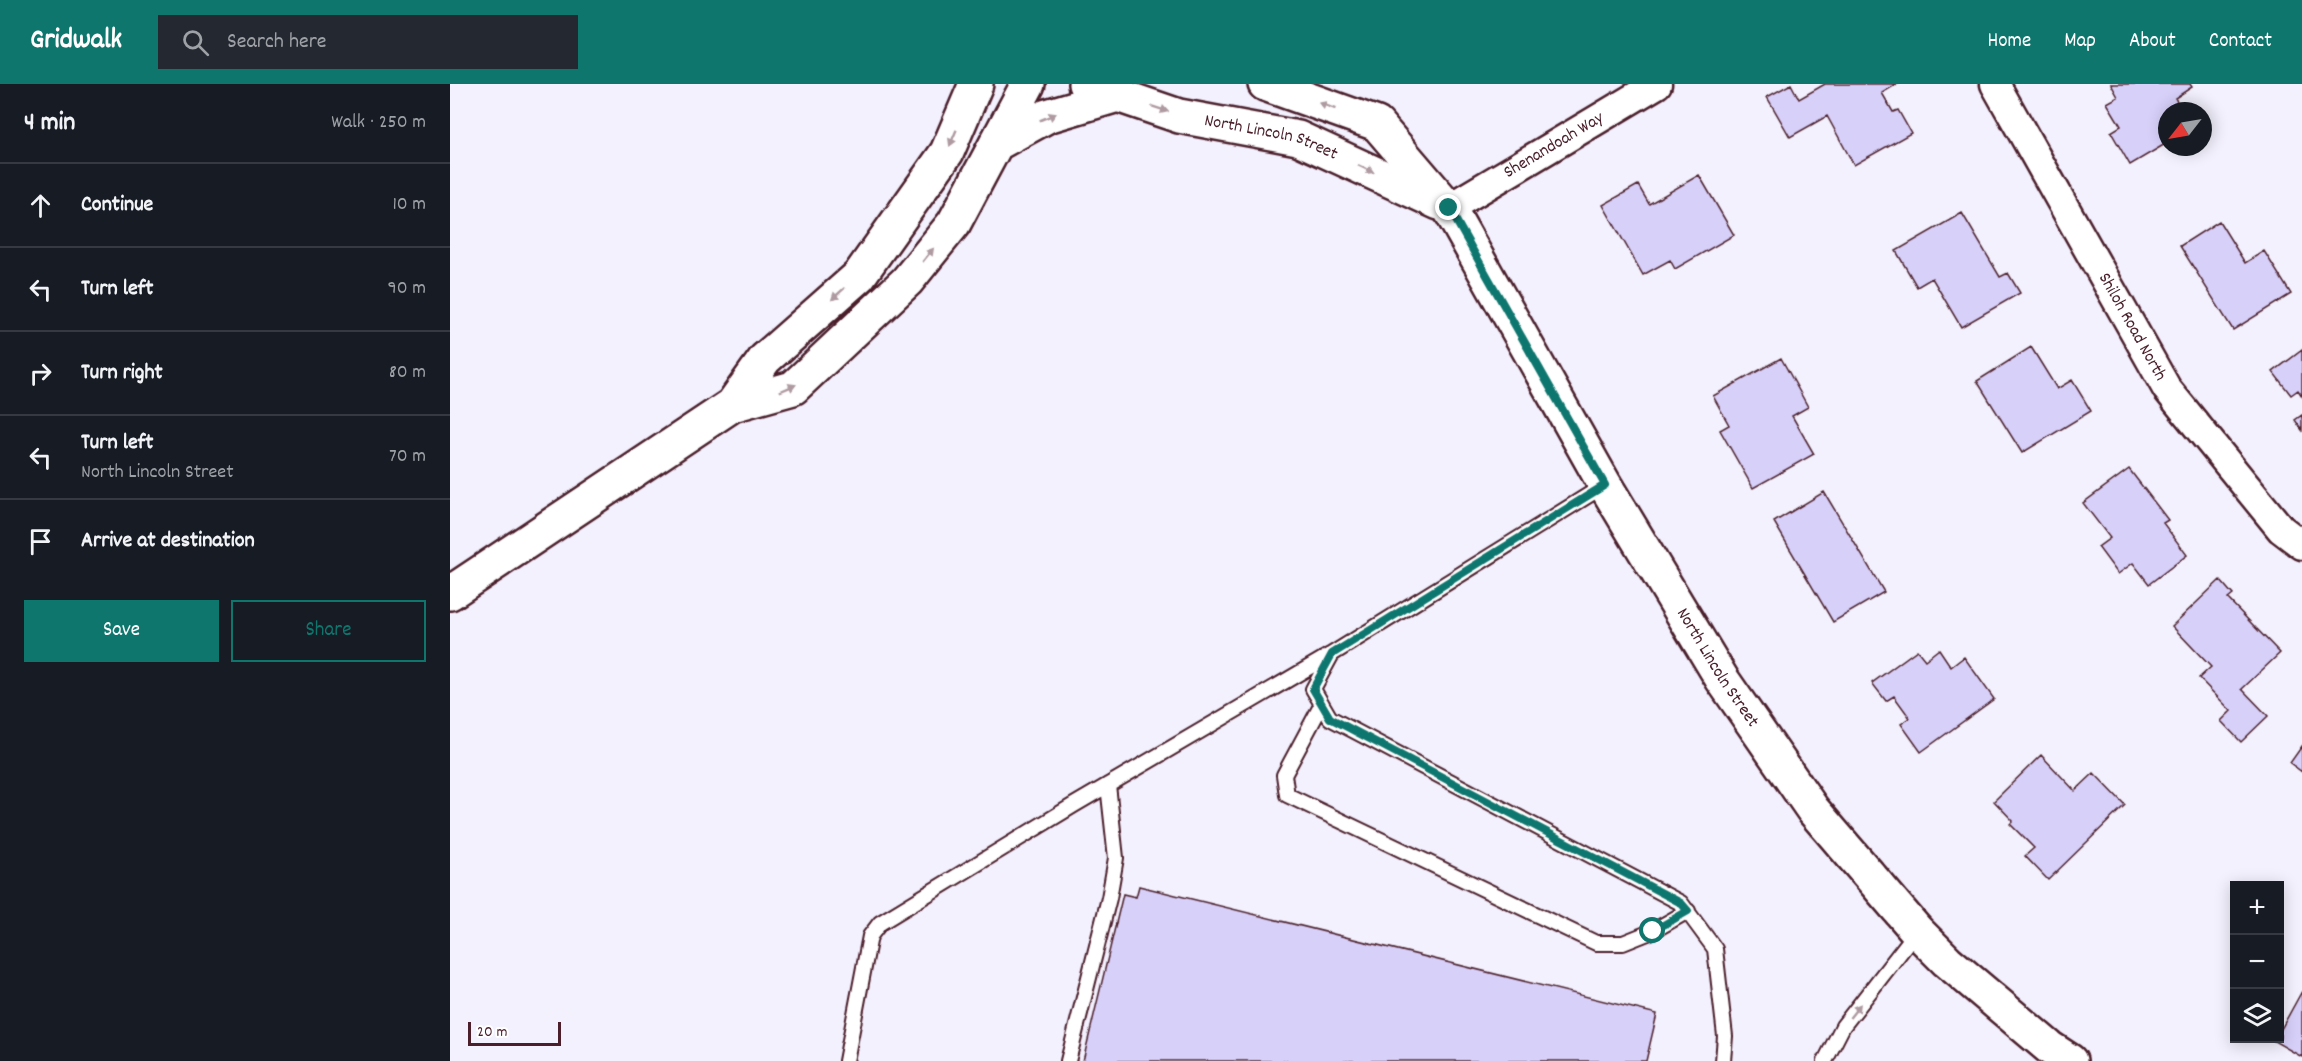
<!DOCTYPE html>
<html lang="en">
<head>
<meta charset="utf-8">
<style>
  body { margin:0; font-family:Dekko,sans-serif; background:#242831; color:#f1f3f6 }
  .controls { position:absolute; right:18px; bottom:18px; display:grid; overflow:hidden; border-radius:0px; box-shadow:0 3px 15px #0003 }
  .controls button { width:54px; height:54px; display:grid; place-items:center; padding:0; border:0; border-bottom:2px solid #363941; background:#171b24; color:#f1f3f6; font:30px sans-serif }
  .compass { position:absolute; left:1708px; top:18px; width:54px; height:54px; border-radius:50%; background:#171b24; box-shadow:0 3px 15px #0003; rotate:239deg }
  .scale { position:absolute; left:18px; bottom:15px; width:93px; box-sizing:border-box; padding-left:6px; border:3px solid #4a1f2b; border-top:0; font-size:16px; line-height:21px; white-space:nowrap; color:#4a1f2b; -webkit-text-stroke:4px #fff; paint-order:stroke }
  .stop { position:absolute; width:18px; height:18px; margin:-14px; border:4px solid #0f766e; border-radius:50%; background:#fff }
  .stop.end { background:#0f766e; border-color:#fff; box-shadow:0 2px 6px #0008 }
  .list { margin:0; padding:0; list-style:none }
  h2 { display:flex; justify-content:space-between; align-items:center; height:78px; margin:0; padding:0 24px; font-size:26px }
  h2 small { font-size:20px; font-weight:400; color:#9ea1a6 }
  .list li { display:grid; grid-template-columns:39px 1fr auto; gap:18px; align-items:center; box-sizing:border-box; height:84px; padding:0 24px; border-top:2px solid #363941 }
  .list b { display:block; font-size:22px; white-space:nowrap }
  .list p { margin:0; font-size:20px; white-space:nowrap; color:#9ea1a6 }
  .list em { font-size:20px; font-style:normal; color:#9ea1a6 }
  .actions { display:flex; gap:12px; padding:18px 24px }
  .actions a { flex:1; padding:14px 0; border:2px solid #0f766e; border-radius:0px; text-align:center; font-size:21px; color:#0f766e }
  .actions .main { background:#0f766e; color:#fff }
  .icon { flex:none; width:33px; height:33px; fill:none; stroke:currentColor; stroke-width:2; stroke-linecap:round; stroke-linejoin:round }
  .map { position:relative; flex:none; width:1852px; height:977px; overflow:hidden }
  header { display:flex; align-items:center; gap:36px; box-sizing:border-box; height:84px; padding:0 30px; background:#0f766e; color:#fff }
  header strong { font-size:28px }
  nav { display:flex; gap:33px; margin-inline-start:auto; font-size:21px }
  .search { width:420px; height:54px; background:#242831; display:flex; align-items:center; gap:15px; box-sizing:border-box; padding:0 21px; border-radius:0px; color:#9ea1a6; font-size:22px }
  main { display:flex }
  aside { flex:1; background:#171b24 }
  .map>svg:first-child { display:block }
</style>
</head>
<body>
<header>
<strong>Gridwalk</strong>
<div class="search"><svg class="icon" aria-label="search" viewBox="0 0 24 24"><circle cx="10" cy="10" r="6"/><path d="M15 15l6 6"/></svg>Search here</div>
<nav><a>Home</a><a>Map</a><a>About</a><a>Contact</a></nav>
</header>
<main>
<aside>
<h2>4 min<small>Walk · 250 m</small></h2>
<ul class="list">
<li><svg class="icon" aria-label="ahead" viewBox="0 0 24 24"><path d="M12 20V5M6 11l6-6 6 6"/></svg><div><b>Continue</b></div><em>10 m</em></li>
<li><svg class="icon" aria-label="left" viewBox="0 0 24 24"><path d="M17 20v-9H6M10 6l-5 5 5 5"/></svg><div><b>Turn left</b></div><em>90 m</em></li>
<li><svg class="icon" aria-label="right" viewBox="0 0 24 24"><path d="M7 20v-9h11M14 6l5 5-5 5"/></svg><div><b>Turn right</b></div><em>80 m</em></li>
<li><svg class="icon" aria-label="left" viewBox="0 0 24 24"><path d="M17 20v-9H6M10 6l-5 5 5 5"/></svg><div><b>Turn left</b><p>North Lincoln Street</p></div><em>70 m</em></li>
<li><svg class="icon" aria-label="arrive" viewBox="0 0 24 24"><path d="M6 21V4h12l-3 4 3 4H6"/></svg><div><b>Arrive at destination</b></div></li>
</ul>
<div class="actions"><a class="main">Save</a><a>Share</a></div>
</aside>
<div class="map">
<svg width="1852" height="977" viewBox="0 0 1852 977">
  <rect width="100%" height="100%" fill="#f3f1fd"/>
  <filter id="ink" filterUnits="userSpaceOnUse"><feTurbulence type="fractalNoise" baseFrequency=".0167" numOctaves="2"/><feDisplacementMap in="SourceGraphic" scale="12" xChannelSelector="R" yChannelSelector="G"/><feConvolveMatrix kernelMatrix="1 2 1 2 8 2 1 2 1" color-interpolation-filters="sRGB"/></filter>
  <g filter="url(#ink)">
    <!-- building -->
    <path fill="#d7d0f9" stroke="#4a1f2b" stroke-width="1.5" d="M1341,0l8,15 26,-15h72l-15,9 11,19 5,-2 13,23 -57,32 -27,-49 -37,21 -23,-40z
      M1661,0h79l2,3 -17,11 8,13h-16v32l-37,22 -19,-33 10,-6 -14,-23 11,-6z
      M1249,91l35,60 -59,34 -5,-9 -27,15 -40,-70 35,-20 11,19z
      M1512,129l38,64 8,-4 12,20 -59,34 -29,-49 -15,9 -21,-36z
      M1769,137l26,42 19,-12 27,43 -58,36 -53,-84z
      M1581,263l26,42 15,-9 19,31 -69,42 -45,-72z
      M1852,266v46l-4,-6 -7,5 -18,-23z
      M1331,274l27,49 -16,9 22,38 -61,34 -33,-58 9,-5 -16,-29z
      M1852,331v15l-7,-10z
      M1679,385l39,51 -5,3 24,32 -38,29 -16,-21 -15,11 -20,-27 12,-9 -27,-35z
      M1374,408l60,100 -51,30 -59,-100z
      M1770,496l13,15 -5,4 52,54 -38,36 26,27 -27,26 -20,-21 10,-10 -32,-33 12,-11 -39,-41z
      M1489,565l12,18 13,-10 30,42 -73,53 -20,-28 9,-6 -16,-22 -8,5 -14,-18 45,-33 8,10z
      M1852,662v26l-12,-9z
      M1591,671l34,36 19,-18 31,32 -77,75 -23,-24 9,-8 -24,-24 3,-3 -19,-20z
      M689,802l518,128 -11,47h-563l40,-167 13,3z
      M1852,907v66l-28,-16 2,-3h4v-7z"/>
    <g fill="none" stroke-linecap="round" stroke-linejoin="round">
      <!-- service casing -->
      <g stroke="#4a1f2b" stroke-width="18">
        <path id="service" d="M1155,401l-273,169 -19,35 17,29 351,185 34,46 10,87 -2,25
          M872,620l-38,71 3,20 309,148h27l30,-12 35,-20
          M396,977l24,-125 10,-13 194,-118 256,-150
          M618,977l41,-163 7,-40 -8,-73
          M1375,977l18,-35 74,-95"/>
      </g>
      <!-- minor casing -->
      <g stroke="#4a1f2b" stroke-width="33">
        <g id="minor">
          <path id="s1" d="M1545,0l172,305 114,140 21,16"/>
          <path id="s2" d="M999,124l208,-124"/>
        </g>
      </g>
      <!-- tertiary casing -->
      <g stroke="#4a1f2b" stroke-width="38">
        <g id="tertiary">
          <path id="s3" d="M635,0l94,32 119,22 141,65"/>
          <path id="s4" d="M815,0l112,40 72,84 156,277 117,194 91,131 104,121 30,30 103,87 20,13"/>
        </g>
      </g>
      <!-- primary casing -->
      <g stroke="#4a1f2b" stroke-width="38">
        <path id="primary" d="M546,60l51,-28 71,-21
          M282,321l33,-46 94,-83 88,-124 29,-68
          M0,509l282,-188 61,-17 114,-107 47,-58 74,-139"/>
      </g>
      <!-- service -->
      <use href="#service" stroke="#fff" stroke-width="14"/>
      <!-- minor -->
      <use href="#minor" stroke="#fff" stroke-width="28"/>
      <!-- tertiary -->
      <use href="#tertiary" stroke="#fff" stroke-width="33"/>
      <!-- primary -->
      <use href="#primary" stroke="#fff" stroke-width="33"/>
    </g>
    <!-- one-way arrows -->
    <defs><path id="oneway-solid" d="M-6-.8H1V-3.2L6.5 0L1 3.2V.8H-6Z" transform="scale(1.5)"/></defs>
    <g fill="#ae9aa0">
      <use href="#oneway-solid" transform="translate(877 22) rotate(-160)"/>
      <use href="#oneway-solid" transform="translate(710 25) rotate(18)"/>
      <use href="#oneway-solid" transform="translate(598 33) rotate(-22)"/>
      <use href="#oneway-solid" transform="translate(503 54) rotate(113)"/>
      <use href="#oneway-solid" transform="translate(916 85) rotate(25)"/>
      <use href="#oneway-solid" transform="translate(478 171) rotate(-51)"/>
      <use href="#oneway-solid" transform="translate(388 210) rotate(138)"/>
      <use href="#oneway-solid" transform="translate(338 304) rotate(-23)"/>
      <use href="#oneway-solid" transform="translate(1405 927) rotate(-52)"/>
    </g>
  </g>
  <g fill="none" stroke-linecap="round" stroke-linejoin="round" filter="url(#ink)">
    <!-- route -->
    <path stroke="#0f766e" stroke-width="8" d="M999,124l156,277 -273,169 -19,35 17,29 351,185 7,8 -35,20"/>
  </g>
  <g text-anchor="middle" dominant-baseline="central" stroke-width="5" stroke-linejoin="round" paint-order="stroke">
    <!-- street labels -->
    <g font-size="18" fill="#4a1f2b" stroke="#fff">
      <text stroke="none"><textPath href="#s3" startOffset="194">North Lincoln Street</textPath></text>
      <text stroke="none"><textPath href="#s2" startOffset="122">Shenandoah Way</textPath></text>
      <text stroke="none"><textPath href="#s1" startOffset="279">Shiloh Road North</textPath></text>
      <text stroke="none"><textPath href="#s4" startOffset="762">North Lincoln Street</textPath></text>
    </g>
  </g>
</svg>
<div class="controls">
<button>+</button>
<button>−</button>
<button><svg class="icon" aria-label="layers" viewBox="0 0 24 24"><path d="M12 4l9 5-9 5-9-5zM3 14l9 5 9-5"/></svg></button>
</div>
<svg class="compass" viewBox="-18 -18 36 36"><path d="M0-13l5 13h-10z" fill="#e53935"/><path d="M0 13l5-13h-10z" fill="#9ea1a6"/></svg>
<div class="scale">20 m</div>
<div class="stop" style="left:1203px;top:847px"></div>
<div class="stop end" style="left:999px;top:124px"></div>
</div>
</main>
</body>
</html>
